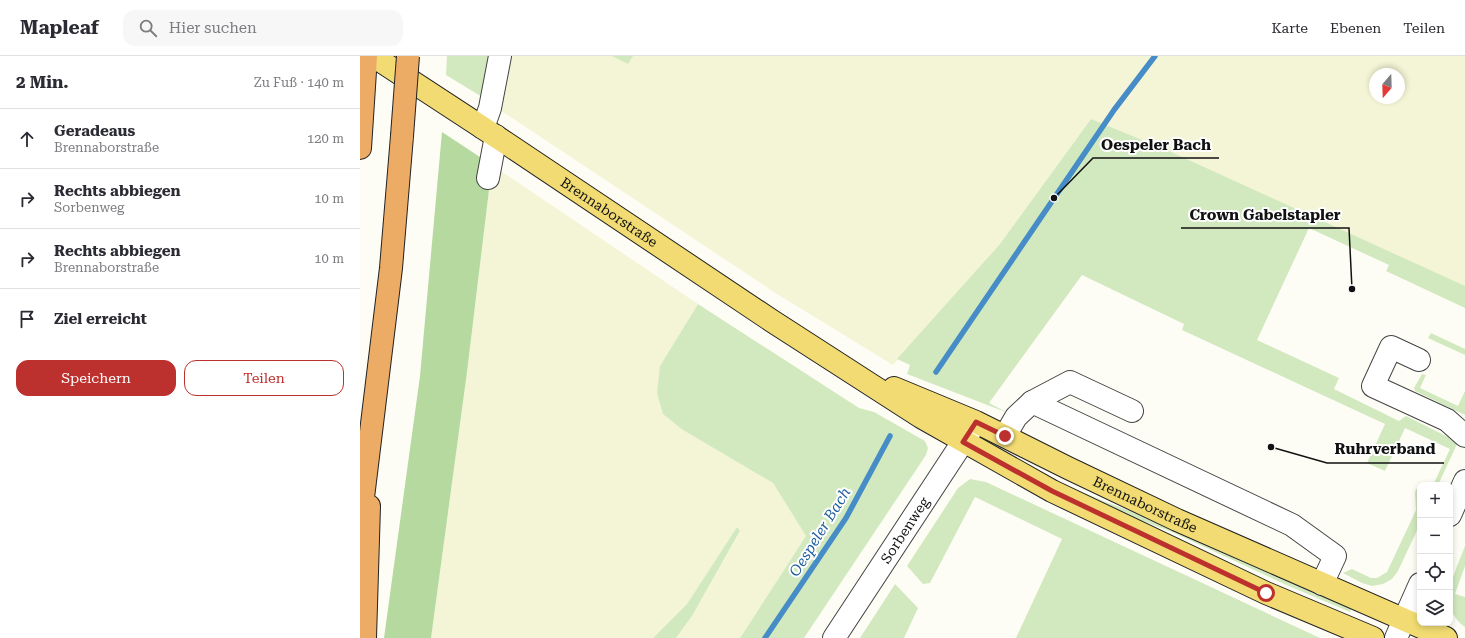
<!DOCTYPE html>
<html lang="de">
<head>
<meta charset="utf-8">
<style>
  body { margin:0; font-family:"Roboto Serif",serif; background:#f7f7f7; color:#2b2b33 }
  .controls { position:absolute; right:12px; bottom:12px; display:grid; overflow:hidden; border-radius:8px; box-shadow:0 2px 6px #0003 }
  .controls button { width:36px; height:36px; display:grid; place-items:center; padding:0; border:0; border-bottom:1px solid #e1e1e2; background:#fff; color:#2b2b33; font:20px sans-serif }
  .compass { position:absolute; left:1009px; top:12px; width:36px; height:36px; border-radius:50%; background:#fff; box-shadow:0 2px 6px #0003; rotate:199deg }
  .stop { position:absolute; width:12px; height:12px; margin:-9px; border:3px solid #bc312e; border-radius:50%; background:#fff }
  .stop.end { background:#bc312e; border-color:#fff; box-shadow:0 1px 4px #0008 }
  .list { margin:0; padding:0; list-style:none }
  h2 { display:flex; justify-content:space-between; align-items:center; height:52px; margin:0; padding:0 16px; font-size:17px }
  h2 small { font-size:13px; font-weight:400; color:#7c7c81 }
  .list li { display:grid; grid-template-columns:26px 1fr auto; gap:12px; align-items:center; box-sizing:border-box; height:60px; padding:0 16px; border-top:1px solid #e1e1e2 }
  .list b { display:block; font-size:15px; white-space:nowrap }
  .list p { margin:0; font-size:13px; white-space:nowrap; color:#7c7c81 }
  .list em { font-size:13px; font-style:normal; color:#7c7c81 }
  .actions { display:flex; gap:8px; padding:12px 16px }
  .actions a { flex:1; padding:9px 0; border:1px solid #bc312e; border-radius:12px; text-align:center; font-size:14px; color:#bc312e }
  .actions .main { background:#bc312e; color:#fff }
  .icon { flex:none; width:22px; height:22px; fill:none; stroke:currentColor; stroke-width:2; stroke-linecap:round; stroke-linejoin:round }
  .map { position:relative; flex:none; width:1105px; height:582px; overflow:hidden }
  header { display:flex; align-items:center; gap:24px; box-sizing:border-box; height:56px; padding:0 20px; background:#fff; border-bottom:1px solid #e1e1e2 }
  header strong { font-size:19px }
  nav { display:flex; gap:22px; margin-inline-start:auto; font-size:14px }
  .search { width:280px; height:36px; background:#f7f7f7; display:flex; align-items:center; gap:10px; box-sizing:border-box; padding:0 14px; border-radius:12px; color:#7c7c81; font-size:15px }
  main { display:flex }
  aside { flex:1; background:#fff }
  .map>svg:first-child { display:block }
</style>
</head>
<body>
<header>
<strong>Mapleaf</strong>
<div class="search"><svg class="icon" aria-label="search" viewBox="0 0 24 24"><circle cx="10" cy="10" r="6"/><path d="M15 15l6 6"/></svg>Hier suchen</div>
<nav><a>Karte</a><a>Ebenen</a><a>Teilen</a></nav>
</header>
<main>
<aside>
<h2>2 Min.<small>Zu Fuß · 140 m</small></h2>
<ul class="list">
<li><svg class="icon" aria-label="ahead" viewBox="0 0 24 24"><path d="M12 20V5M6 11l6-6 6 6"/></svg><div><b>Geradeaus</b><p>Brennaborstraße</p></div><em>120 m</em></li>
<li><svg class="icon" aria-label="right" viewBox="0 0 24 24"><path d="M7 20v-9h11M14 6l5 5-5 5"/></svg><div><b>Rechts abbiegen</b><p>Sorbenweg</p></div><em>10 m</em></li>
<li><svg class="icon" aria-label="right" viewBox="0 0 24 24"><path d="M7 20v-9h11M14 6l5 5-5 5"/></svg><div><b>Rechts abbiegen</b><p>Brennaborstraße</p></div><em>10 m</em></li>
<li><svg class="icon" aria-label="arrive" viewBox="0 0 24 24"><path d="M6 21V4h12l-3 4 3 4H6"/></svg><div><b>Ziel erreicht</b></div></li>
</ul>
<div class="actions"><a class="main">Speichern</a><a>Teilen</a></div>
</aside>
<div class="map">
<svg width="1105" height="582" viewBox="0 0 1105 582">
  <rect width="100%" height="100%" fill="#fefdf5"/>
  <!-- farmland -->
  <path fill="#f4f4d6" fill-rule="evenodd" d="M144,0h961v231l-374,-168 -91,125 -107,121 -116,-71 -280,-186zM1015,18h24v24h-24z
    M132,109l206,139 -38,62 23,64 90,53 33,53 -66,102h-64l16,-22 48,-84 -3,-5 -50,77 -34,34h-222l36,-266z"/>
  <!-- green -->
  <path fill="#d2e9bf" d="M87,0h50l-10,44 -41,-25z
    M252,0h21l-5,8z
    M731,63l80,33 294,134v22l-79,-37 3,-6 -80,-37 -52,112 82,38 -5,11 65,32 7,-5 52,26 -20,43h-5l17,-36 -45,-21 -20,43 -18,-8 18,-39 -203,-94 2,-6 -102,-49 -93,128 19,10 -101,-39 3,-9 -13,-6 103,-115z
    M338,248l161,104 15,4 51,29 3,7 -2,7 -122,183h-64l66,-102 -33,-53 -90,-53 -20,-16 -6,-21 3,-27z
    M1071,277l34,16v6l-37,-17z
    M1062,318l4,1 -6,13 38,18 7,-15v24l-50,-24 -1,-3z
    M633,391l71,37 39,17 44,16 205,90 -2,5 -68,-29 -110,-51 -82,-31z
    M610,423l16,3 334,156h-304l46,-99 -87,-42 -45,86 -7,1 -16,-18 51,-78z
    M1056,433l4,1v34l-22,47 -6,8 -9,5 -11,2 -10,-3 -19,-10 9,-4 19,9h6l10,-6 29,-62 -1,-17z
    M377,471l3,4 -48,85 -16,22h-23l34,-34z
    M1105,490v20l-10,28 10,3v30c-29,-21 -10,-54 0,-81z
    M535,528l23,24 -14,30h-44z"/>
  <!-- forest -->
  <path fill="#b5d99f" d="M82,76l50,33 -25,207 -36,266h-47l36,-262z"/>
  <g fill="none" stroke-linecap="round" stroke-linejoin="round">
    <!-- stream -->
    <path stroke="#468cc7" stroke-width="5.5" d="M576,316l178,-262 41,-54
      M405,582l81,-120 44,-82"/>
    <!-- minor casing -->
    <g stroke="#444" stroke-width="24">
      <g id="minor">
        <path d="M123,72l7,-20 10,-52"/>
        <path d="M128,122l8,-42"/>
        <path d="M1059,304l-28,-13 -18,39 74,34 18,16"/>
        <path d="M672,346l260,123 43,31 -13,28"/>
        <path d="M645,380l11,-19 16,-15 38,-20 62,29"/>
        <path d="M1090,459l15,-34"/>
        <path id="s1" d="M474,582l140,-213"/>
        <path d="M1036,582l24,-54"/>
      </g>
    </g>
    <!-- major casing -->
    <g stroke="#222" stroke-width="24">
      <g id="major">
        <path id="s2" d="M13,0l133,87 266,178 149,96 131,74 214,102 107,45"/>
        <path id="s3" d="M534,332l82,34 92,46 109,52 269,118"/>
      </g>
    </g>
    <!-- highway casing -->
    <g stroke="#222" stroke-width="24">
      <path id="highway" d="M0,92l6,-92
        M0,466l31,-254 11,-132
        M5,582l4,-132"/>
    </g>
    <!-- minor -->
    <use href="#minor" stroke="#fff" stroke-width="22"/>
    <!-- major -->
    <use href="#major" stroke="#f1db72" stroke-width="22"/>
    <!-- highway -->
    <use href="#highway" stroke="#edac65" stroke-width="22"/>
    <!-- highway-bridge casing -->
    <g stroke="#222" stroke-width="24" stroke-linecap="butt">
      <path id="highway-bridge" d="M42,80l6,-80"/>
    </g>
    <!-- highway-bridge -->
    <use href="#highway-bridge" stroke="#edac65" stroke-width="22"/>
  </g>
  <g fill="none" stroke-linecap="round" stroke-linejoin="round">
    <!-- route -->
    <path stroke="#bc312e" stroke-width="5" d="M645,380l-29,-14 -13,20 89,49 214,102"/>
  </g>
  <g text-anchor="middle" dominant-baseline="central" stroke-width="4" stroke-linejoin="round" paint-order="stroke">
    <!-- street labels -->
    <g font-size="14" fill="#111" stroke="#fff">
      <text stroke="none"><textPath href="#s2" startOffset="283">Brennaborstraße</textPath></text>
      <text stroke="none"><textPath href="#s3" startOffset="277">Brennaborstraße</textPath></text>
      <text stroke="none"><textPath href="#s1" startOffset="129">Sorbenweg</textPath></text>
    </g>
    <!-- water labels -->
    <g font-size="15" font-style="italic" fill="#1f5e9e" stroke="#fff">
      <text transform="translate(460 476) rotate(-58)">Oespeler Bach</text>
    </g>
  </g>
  <!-- callouts -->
  <path fill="none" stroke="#111" stroke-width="1.5" d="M694 142L733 102H859M992 233L989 172H821M911 391L967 407H1084"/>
  <g fill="#111" stroke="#fff" stroke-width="1.5">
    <circle cx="694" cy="142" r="4"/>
    <circle cx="992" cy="233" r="4"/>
    <circle cx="911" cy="391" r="4"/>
  </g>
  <g font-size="15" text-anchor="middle" font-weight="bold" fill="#111" stroke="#fff" stroke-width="4" stroke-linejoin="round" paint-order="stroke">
    <text x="796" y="94">Oespeler Bach</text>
    <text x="905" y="164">Crown Gabelstapler</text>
    <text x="1025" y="398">Ruhrverband</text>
  </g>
</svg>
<div class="controls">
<button>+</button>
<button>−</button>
<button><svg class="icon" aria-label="locate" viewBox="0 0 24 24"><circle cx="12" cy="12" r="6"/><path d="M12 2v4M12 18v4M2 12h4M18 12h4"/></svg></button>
<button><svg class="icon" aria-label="layers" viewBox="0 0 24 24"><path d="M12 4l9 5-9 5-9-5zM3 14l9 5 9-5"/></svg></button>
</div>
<svg class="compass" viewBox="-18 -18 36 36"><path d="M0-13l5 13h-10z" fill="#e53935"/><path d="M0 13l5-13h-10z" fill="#7c7c81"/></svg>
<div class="stop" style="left:906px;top:537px"></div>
<div class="stop end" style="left:645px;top:380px"></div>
</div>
</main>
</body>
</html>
